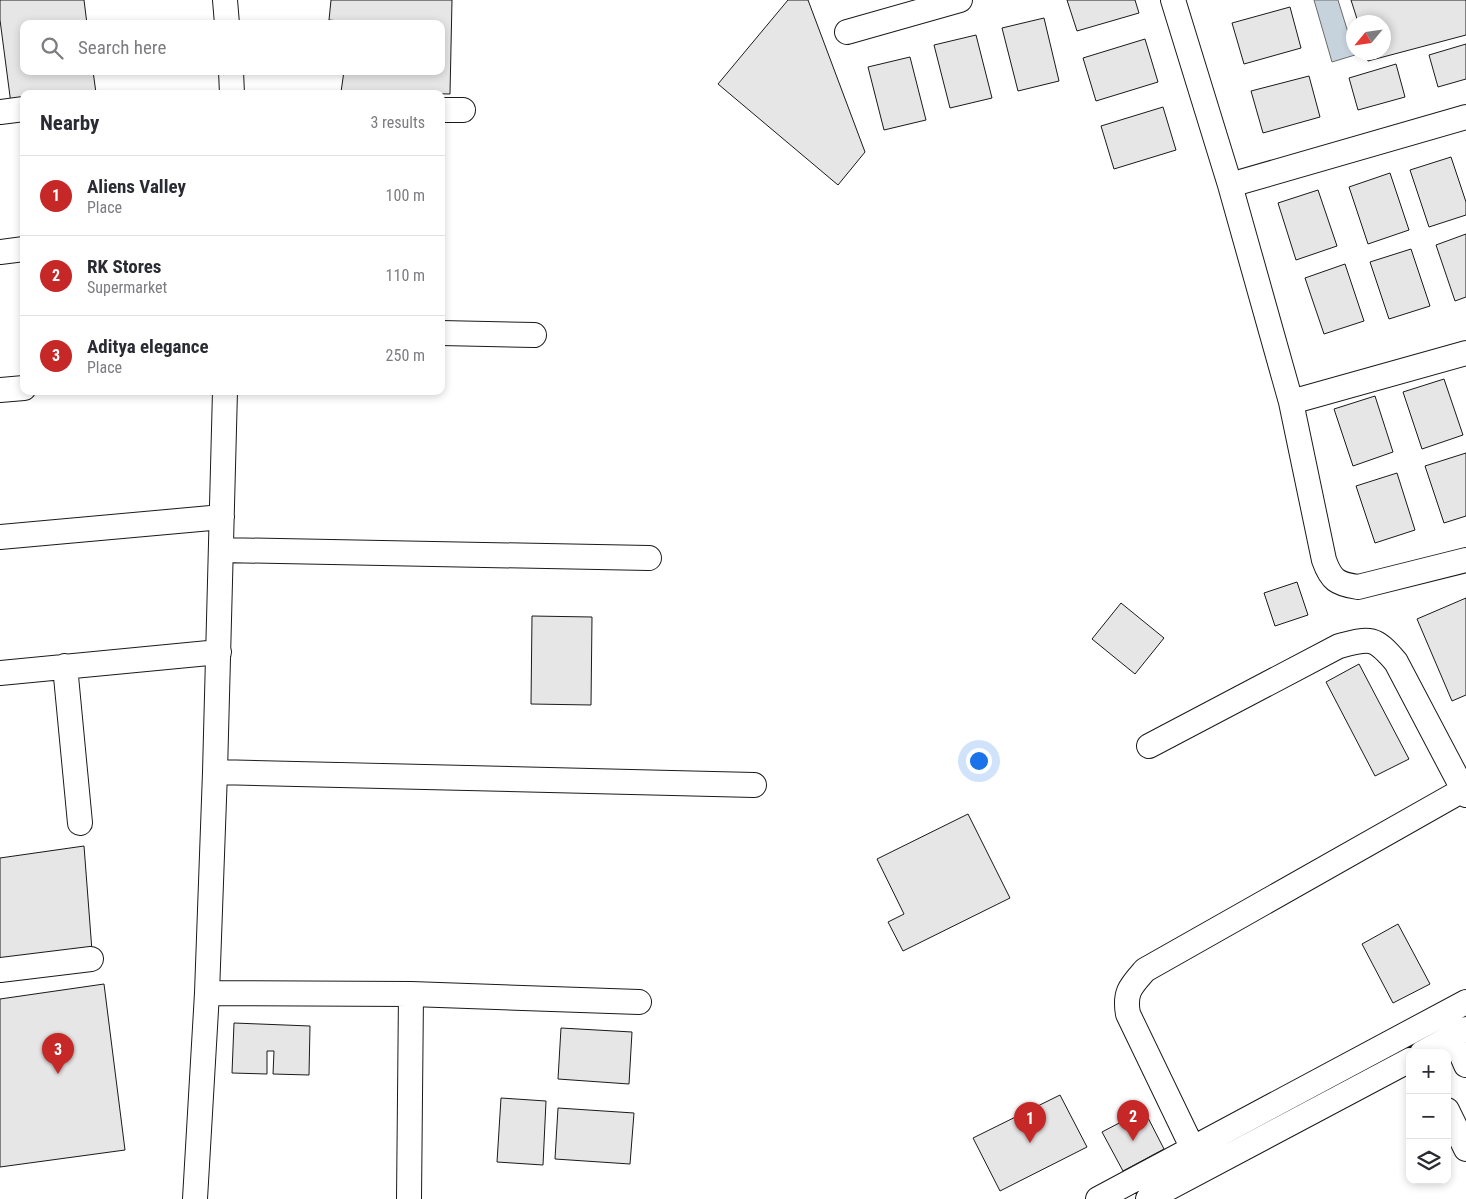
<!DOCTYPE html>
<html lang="en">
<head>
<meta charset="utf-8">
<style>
  body { margin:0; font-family:"Roboto Condensed",sans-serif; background:#f2f2f3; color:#2b2b33 }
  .controls { position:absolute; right:15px; bottom:15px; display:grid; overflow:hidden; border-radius:10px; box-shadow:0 2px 8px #0003 }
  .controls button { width:45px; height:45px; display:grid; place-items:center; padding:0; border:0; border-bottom:1px solid #e1e1e2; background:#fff; color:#2b2b33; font:25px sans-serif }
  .compass { position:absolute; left:1346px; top:15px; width:45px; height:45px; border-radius:50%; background:#fff; box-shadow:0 2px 8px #0003; rotate:241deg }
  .you { position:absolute; left:978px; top:760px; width:18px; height:18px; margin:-12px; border:4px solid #fff; border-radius:50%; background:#1a73e8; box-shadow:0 0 0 8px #1a73e833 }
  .badge { display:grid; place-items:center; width:32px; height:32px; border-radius:50%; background:#c62828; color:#fff; font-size:16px; font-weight:700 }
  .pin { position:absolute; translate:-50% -41px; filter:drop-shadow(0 1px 2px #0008) }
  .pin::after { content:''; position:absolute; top:26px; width:18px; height:15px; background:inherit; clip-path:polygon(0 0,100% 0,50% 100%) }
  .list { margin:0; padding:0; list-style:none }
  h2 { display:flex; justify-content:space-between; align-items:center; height:65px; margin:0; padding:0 20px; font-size:21px }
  h2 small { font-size:16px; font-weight:400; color:#7c7c81 }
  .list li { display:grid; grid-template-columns:32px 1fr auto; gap:15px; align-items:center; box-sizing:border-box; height:80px; padding:0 20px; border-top:1px solid #e1e1e2 }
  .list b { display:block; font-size:19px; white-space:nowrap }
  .list p { margin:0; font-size:16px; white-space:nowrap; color:#7c7c81 }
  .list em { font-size:16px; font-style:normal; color:#7c7c81 }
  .icon { flex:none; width:28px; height:28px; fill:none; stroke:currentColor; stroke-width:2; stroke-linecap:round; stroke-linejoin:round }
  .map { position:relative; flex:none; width:1466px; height:1199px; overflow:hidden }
  .search { position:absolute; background:#fff; box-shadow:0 2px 8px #0003; left:20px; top:20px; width:425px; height:55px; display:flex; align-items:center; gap:12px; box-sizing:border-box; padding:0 18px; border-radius:10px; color:#7c7c81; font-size:19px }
  .panel { position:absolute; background:#fff; box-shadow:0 2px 8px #0003; left:20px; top:90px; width:425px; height:305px; border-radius:10px }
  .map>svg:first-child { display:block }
</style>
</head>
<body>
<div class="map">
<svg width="1466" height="1199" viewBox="0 0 1466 1199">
  <rect width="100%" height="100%" fill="#fff"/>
  <!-- water -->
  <path fill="#c6d2dc" stroke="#6a6a6a" d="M1314,0h24l17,55 -23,7z"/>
  <!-- building -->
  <path fill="#e6e6e6" stroke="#1a1a1a" d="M0,0h84l3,24h-63v47h69l3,22 -72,1v9l-13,1 -11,-84z
    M331,0h121l-2,94 -109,-2 3,-21h97v-47h-92v-2l-20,-2z
    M788,0h20l57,152 -27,33 -120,-101z
    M1067,0h68l4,13 -62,18z
    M1351,0h115v35l-98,26 -2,-9h18v-30h-26z
    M1290,7l11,41 -57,16 -12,-41z
    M1044,18l15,63 -41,10 -16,-63z
    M976,35l16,63 -42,10 -16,-63z
    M1145,39l13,43 -62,19 -13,-43z
    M1466,44v35l-28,8 -9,-32z
    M910,57l16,63 -42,10 -16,-63z
    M1396,64l9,33 -47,13 -9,-32z
    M1309,76l11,41 -57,16 -12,-42z
    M1163,107l13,43 -62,19 -13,-43z
    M1451,157l15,45v13l-37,12 -19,-57z
    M1390,173l19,57 -41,14 -19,-57z
    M1318,190l19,56 -41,14 -18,-57z
    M1466,234v63l-11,4 -19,-56z
    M1411,249l19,57 -41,13 -19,-57z
    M1345,264l19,57 -40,13 -19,-56z
    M1444,379l19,56 -41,14 -19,-57z
    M1375,396l18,56 -40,14 -19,-57z
    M1466,453v63l-22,7 -19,-57z
    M1397,473l18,57 -40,13 -19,-57z
    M1297,582l11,33 -33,11 -11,-33z
    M1466,598v97l-14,6 -35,-82z
    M1121,603l43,35 -29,36 -43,-35z
    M532,616l60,1 -1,88 -60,-1z
    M1359,664l50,95 -34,17 -49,-94z
    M968,814l42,84 -107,53 -15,-29 16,-8 -27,-55z
    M84,846l8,105 -92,13v-106z
    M1398,924l32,60 -37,19 -31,-59z
    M104,984l21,166 -125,17v-168z
    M234,1023l76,3 -1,49 -36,-1 1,-23h-7v23l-35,-1z
    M561,1028l71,4 -3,52 -71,-5z
    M1060,1095l27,52 -87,44 -27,-53z
    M501,1098l45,3 -3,64 -46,-3z
    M558,1108l76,5 -4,51 -75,-5z
    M1144,1110l20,39 -41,22 -21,-39z"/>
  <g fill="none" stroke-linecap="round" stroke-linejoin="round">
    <!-- minor casing -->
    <g stroke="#1a1a1a" stroke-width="26">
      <path id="minor" d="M225,0l2,24
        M1173,0l57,185 61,217 33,158c7,20 13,24 34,27l108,-27
        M847,32l113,-32
        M231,71l1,23
        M441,110h22
        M0,112l24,-3
        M1230,185l236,-68
        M0,252l24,-3
        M441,333l93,2
        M0,390l24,-2
        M1291,402l175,-49
        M0,537l222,-20
        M221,550l428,8
        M65,666l15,157
        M0,673l219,-21
        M1149,746l190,-100c31,-8 35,-10 57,16l70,133
        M215,772l539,13
        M0,970l91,-11
        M207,993l204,1 228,8
        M1453,1035l13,30
        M1422,1053l44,-24
        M1447,1110l19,39
        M1193,1149l-65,-135c-4,-22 3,-28 17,-44l318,-180
        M195,1199l12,-206 8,-221 10,-381
        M409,1199l2,-205
        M1098,1199l368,-197
        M1148,1199l262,-139"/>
    </g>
    <!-- minor -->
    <use href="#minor" stroke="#fff" stroke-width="24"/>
  </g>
</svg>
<div class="controls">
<button>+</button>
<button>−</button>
<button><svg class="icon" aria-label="layers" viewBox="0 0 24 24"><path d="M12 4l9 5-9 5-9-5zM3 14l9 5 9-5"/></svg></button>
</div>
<svg class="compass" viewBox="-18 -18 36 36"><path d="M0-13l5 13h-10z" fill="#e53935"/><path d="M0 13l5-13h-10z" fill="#7c7c81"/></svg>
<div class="you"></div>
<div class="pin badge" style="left:1030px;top:1143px">1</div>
<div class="pin badge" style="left:1133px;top:1141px">2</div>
<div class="pin badge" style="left:58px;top:1074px">3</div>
<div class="search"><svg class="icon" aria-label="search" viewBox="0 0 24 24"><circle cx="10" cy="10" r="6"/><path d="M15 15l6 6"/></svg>Search here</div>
<section class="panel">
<h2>Nearby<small>3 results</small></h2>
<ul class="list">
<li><span class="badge">1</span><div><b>Aliens Valley</b><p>Place</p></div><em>100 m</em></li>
<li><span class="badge">2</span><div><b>RK Stores</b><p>Supermarket</p></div><em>110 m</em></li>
<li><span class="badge">3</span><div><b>Aditya elegance</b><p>Place</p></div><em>250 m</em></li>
</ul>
</section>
</div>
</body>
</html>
